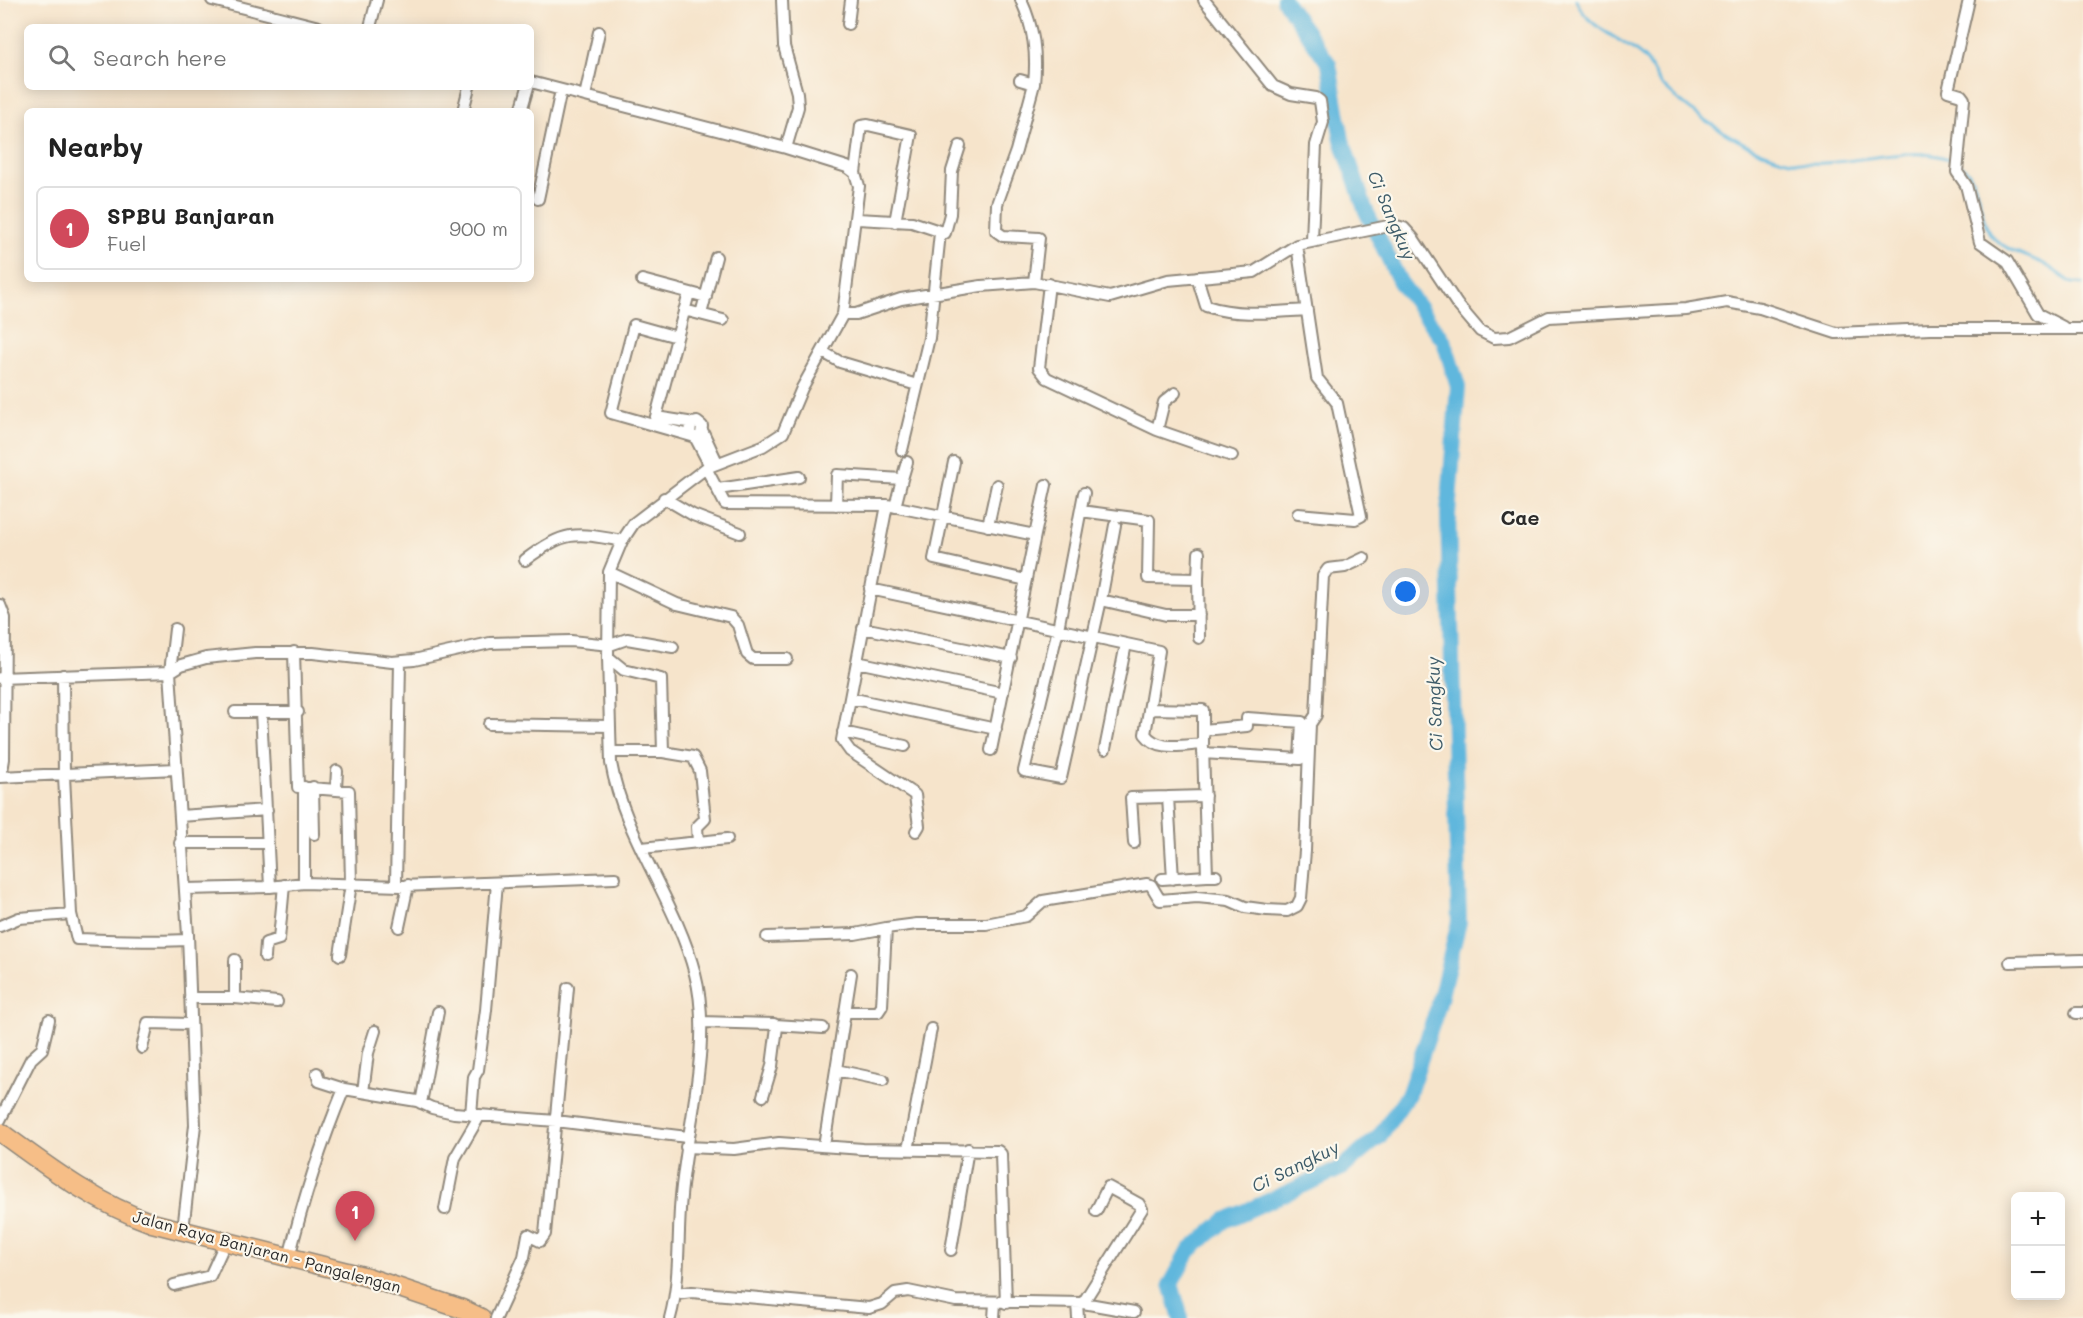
<!DOCTYPE html>
<html lang="en">
<head>
<meta charset="utf-8">
<style>
  body { margin:0; font-family:Mali,sans-serif; background:#f6f6f6; color:#222 }
  .controls { position:absolute; right:18px; bottom:18px; display:grid; overflow:hidden; border-radius:9px; box-shadow:0 3px 15px #0003 }
  .controls button { width:54px; height:54px; display:grid; place-items:center; padding:0; border:0; border-bottom:2px solid #e0e0e0; background:#fff; color:#222; font:30px sans-serif }
  .you { position:absolute; left:1406px; top:592px; width:21px; height:21px; margin:-15px; border:4px solid #fff; border-radius:50%; background:#1a73e8; box-shadow:0 0 0 9px #1a73e833 }
  .badge { display:grid; place-items:center; width:39px; height:39px; border-radius:50%; background:#d1495b; color:#fff; font-size:20px; font-weight:700 }
  .pin { position:absolute; translate:-50% -50px; filter:drop-shadow(0 2px 3px #0008) }
  .pin::after { content:''; position:absolute; top:32px; width:21px; height:18px; background:inherit; clip-path:polygon(0 0,100% 0,50% 100%) }
  .list { margin:0; padding:0; list-style:none }
  h2 { display:flex; justify-content:space-between; align-items:center; height:78px; margin:0; padding:0 24px; font-size:26px }
  h2 small { font-size:20px; font-weight:400; color:#767676 }
  .list li { display:grid; grid-template-columns:39px 1fr auto; gap:18px; align-items:center; box-sizing:border-box; height:84px; margin:0 12px 12px; padding:0 12px; border:2px solid #e0e0e0; border-radius:9px }
  .list b { display:block; font-size:22px; white-space:nowrap }
  .list p { margin:0; font-size:20px; white-space:nowrap; color:#767676 }
  .list em { font-size:20px; font-style:normal; color:#767676 }
  .icon { flex:none; width:33px; height:33px; fill:none; stroke:currentColor; stroke-width:2; stroke-linecap:round; stroke-linejoin:round }
  .map { position:relative; flex:none; width:2083px; height:1318px; overflow:hidden }
  .search { position:absolute; background:#fff; box-shadow:0 3px 15px #0003; left:24px; top:24px; width:510px; height:66px; display:flex; align-items:center; gap:15px; box-sizing:border-box; padding:0 21px; border-radius:9px; color:#767676; font-size:22px }
  .panel { position:absolute; background:#fff; box-shadow:0 3px 15px #0003; left:24px; top:108px; width:510px; height:174px; border-radius:9px }
  .map>svg:first-child { display:block }
</style>
</head>
<body>
<div class="map">
<svg width="2083" height="1318" viewBox="0 0 2083 1318">
  <rect width="100%" height="100%" fill="#fbf7ec"/>
  <filter id="ink" filterUnits="userSpaceOnUse"><feTurbulence type="fractalNoise" baseFrequency=".0167" numOctaves="2"/><feDisplacementMap in="SourceGraphic" scale="12" xChannelSelector="R" yChannelSelector="G"/><feConvolveMatrix kernelMatrix="1 2 1 2 8 2 1 2 1" color-interpolation-filters="sRGB"/></filter>
  <filter id="wash" filterUnits="userSpaceOnUse"><feTurbulence type="fractalNoise" baseFrequency=".008" numOctaves="4" result="noise"/><feDisplacementMap in="SourceGraphic" scale="24" xChannelSelector="R" yChannelSelector="G"/><feGaussianBlur stdDeviation="1.35" result="paint"/><feColorMatrix in="noise" values="0 0 0 0 0 0 0 0 0 0 0 0 0 0 0 0 0 1.4 0 .05"/><feComposite in="paint" operator="in"/></filter>
  <g filter="url(#wash)">
    <rect width="100%" height="100%" fill="#f6e4cb"/>
    <g fill="none" stroke-linecap="round" stroke-linejoin="round">
      <!-- stream -->
      <path stroke="#60b7dd" stroke-width="3" d="M1576,0c14,32 45,36 68,58 8,7 10,19 17,26 32,32 91,71 136,78 50,8 122,-25 165,4 18,13 17,48 27,66 9,16 39,24 55,32 9,5 17,12 26,18 3,2 9,1 13,2"/>
      <!-- river -->
      <path stroke="#60b7dd" stroke-width="16" d="M1181,1318l-10,-34 18,-33 35,-30 118,-53 37,-31 30,-44 29,-86 21,-85 -11,-408 10,-127 -14,-46 -44,-59 -35,-73 -23,-69 -13,-76 -45,-64"/>
    </g>
  </g>
  <g filter="url(#ink)">
    <g fill="none" stroke-linecap="round" stroke-linejoin="round">
      <!-- street casing -->
      <g stroke="#90887b" stroke-width="14">
        <path id="street" d="M212,0l107,27
          M782,0l2,46 13,47 1,14 -12,41
          M1021,0c13,28 16,54 13,84
          M1204,0l69,86 18,8 25,4 4,3 3,21 -7,23 -4,95
          M1969,0l-21,91 13,4 3,4 -7,73 9,13 14,57 27,19 31,53 25,13
          M848,24l3,-24
          M370,27l7,-27
          M1020,80l14,4 -18,67 -19,53 -1,27 7,5 36,2 -5,44
          M531,82l255,66 61,19 8,6 4,13 -16,128 -41,74 -19,45 -20,13 -57,22 -72,55 -12,18 -13,31 -1,85 3,106c13,74 65,137 84,211 18,68 -8,152 -14,222 -4,41 0,82 -11,122
          M585,96l14,-64
          M463,111l6,-24
          M521,111l7,-24
          M855,173l6,-47 7,-1 43,10 -16,87
          M538,199l23,-109
          M857,219l55,3 33,11 5,-19 2,-43 8,-25
          M1297,245l20,133 20,25 24,113 -6,3 -57,-5
          M1197,277l9,29c33,11 67,6 101,4
          M642,280l64,17
          M1049,284l-10,84 8,10 110,52 7,-28 11,-9
          M684,310l39,10
          M701,314l15,-57
          M843,314h13l45,-15 80,-13 53,-4 76,15 58,-17 86,-8 43,-27 96,-20 11,3 9,10 44,66 23,27 14,7 15,-1 40,-20 137,-8 41,-7 33,6 76,25 95,-4h152
          M677,337l-43,-12 -23,88 84,24 6,-2 1,-9 -5,-4 -6,2 -1,10
          M823,352l17,10 77,23
          M656,417l38,6
          M654,424l35,-131
          M1157,430l75,26
          M703,432l14,30
          M695,437l15,29
          M902,450l27,-112 11,-105
          M954,462l-20,97 92,21
          M706,468l19,36 162,1 -45,235 8,11 65,44 4,31 -3,5
          M718,489l81,-12
          M1084,493l-26,136 -34,142 37,7 40,-178 65,15h33
          M664,498l29,17 47,18
          M836,505l1,-30 65,4 5,-17
          M887,505l148,30 11,-50
          M895,507l7,-28
          M1081,511l68,9 -1,58 50,1 1,-26
          M988,526l9,-41
          M525,560c41,-30 49,-28 97,-19
          M609,572l68,32 54,13 7,8 9,29 6,5h34
          M1198,579l1,59
          M870,589l289,62 -14,83c13,18 38,11 58,10v-34l-54,-1
          M1101,600l14,-75
          M0,605l5,13 -1,141 -3,18
          M863,628l148,30
          M175,629l-5,43 18,263 7,190 -12,105
          M294,652l4,135 51,4 2,93 -11,71
          M608,657l16,13 37,9 2,73 30,5 7,14 5,48 -8,8 1,15
          M857,662l146,31
          M0,678l170,-6 11,-7 25,-7 49,-5h58l79,9 22,-2 76,-17 81,-2 39,4 17,-6 46,8
          M850,698l146,31
          M235,712h63
          M261,712l9,175
          M489,724l121,2
          M1203,730l44,-4v-8l55,4 -2,37 -97,-6
          M843,732l62,14
          M1203,747l4,129h9
          M1105,749l21,-105
          M991,750l44,-215
          M611,752h52
          M0,777l176,-8
          M313,787l1,47
          M336,788l1,-17
          M180,816l87,-6
          M180,843h88
          M1134,843l-3,-45 37,-1
          M642,848l85,-9
          M1162,879l45,-3
          M1173,879l-5,-82 37,-1
          M304,883v-96
          M396,885l4,-223
          M185,889l85,-2 34,-4 97,3 214,-8
          M71,914l6,25c37,1 74,3 111,1
          M0,926l19,-8 52,-4 -7,-138 -1,-101
          M399,927l9,-42
          M767,937l88,-3 31,-6
          M265,957l1,-14 13,-4 5,-54
          M235,960v38
          M2010,962l73,-2
          M190,998h45l42,4
          M846,1012h32l4,-6 4,-78 31,-4h69l40,-8 17,-15 104,-17 4,1 9,15 37,-3 32,3 16,7 22,3 20,1 10,-5 4,-8 4,-47 5,-127 6,-9 7,-139 5,-7 17,-2 19,-9
          M2076,1013h7
          M701,1022l73,2 3,3 -5,39 -9,30
          M775,1025l48,3
          M142,1048l6,-25 43,1
          M836,1070l47,10
          M344,1089l73,12 15,7 22,5 102,8 131,16
          M363,1092l5,-39 7,-22
          M421,1103l17,-91
          M471,1115l3,-38 4,-7 8,-60 11,-127
          M0,1120l31,-61 11,-10 7,-29
          M824,1146l27,-172
          M686,1147l48,2 45,-6 84,6 135,2 3,3 5,149
          M908,1150l23,-121
          M445,1209l10,-51 25,-43
          M951,1250l17,-101
          M289,1258c14,-58 32,-114 55,-169l-25,-8 -2,-8
          M174,1285l36,-9 16,-35
          M676,1294l16,-2 177,16 13,-4 13,-11 13,-2 48,10 127,2 51,9
          M1077,1303l1,15
          M1083,1303l59,-94 -3,-5 -31,-17 -12,24
          M496,1318l28,-61 4,-22 12,6 5,-7 23,-246
          M994,1318l1,-15"/>
      </g>
      <!-- primary casing -->
      <g stroke="#90887b" stroke-width="21">
        <path id="primary" d="M0,1132c48,35 95,71 152,91l215,54 95,32 19,9"/>
      </g>
      <!-- street -->
      <use href="#street" stroke="#fff" stroke-width="10"/>
      <!-- primary -->
      <use href="#primary" stroke="#f6be87" stroke-width="18"/>
    </g>
  </g>
  <g text-anchor="middle" dominant-baseline="central" stroke-width="4.5" stroke-linejoin="round" paint-order="stroke">
    <!-- street labels -->
    <g font-size="16" fill="#2b2b2b" stroke="#fbf7ec">
      <text transform="translate(267 1251) rotate(15)">Jalan Raya Banjaran - Pangalengan</text>
    </g>
    <!-- water labels -->
    <g font-size="18" font-style="italic" fill="#3e5c69" stroke="#fbf7ec">
      <text transform="translate(1392 215) rotate(67)">Ci Sangkuy</text>
      <text transform="translate(1434 704) rotate(-92)">Ci Sangkuy</text>
      <text transform="translate(1295 1166) rotate(-26)">Ci Sangkuy</text>
    </g>
    <!-- quarter labels -->
    <g font-size="20" font-weight="bold" fill="#2b2b2b" stroke="#fbf7ec">
      <text x="1520" y="517">Cae</text>
    </g>
  </g>
</svg>
<div class="controls">
<button>+</button>
<button>−</button>
</div>
<div class="you"></div>
<div class="pin badge" style="left:355px;top:1241px">1</div>
<div class="search"><svg class="icon" aria-label="search" viewBox="0 0 24 24"><circle cx="10" cy="10" r="6"/><path d="M15 15l6 6"/></svg>Search here</div>
<section class="panel">
<h2>Nearby<small></small></h2>
<ul class="list">
<li><span class="badge">1</span><div><b>SPBU Banjaran</b><p>Fuel</p></div><em>900 m</em></li>
</ul>
</section>
</div>
</body>
</html>
